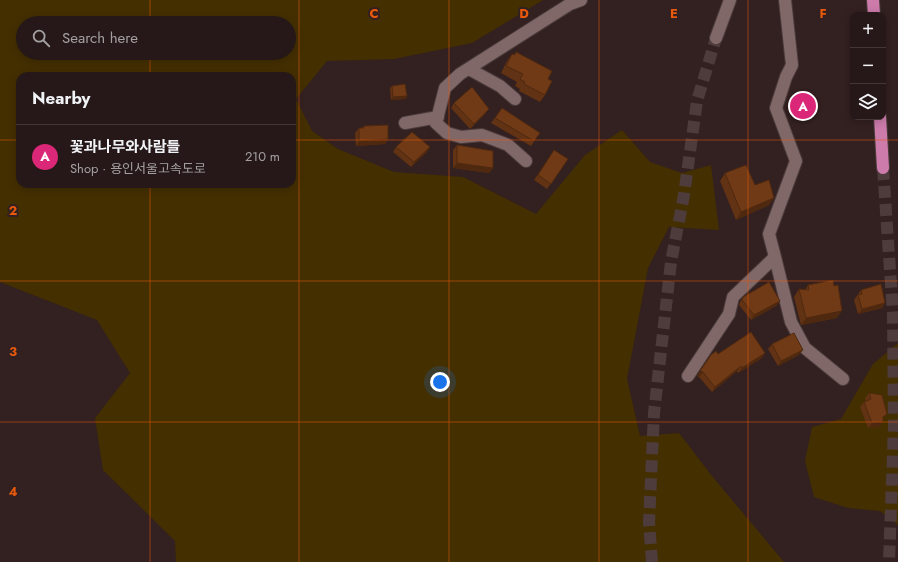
<!DOCTYPE html>
<html lang="en">
<head>
<meta charset="utf-8">
<style>
  body { margin:0; font-family:Jost,"Noto Sans KR",sans-serif; background:#322525; color:#f1f3f6 }
  .controls { position:absolute; right:12px; top:12px; display:grid; overflow:hidden; border-radius:8px; box-shadow:0 2px 10px #0003 }
  .controls button { width:36px; height:36px; display:grid; place-items:center; padding:0; border:0; border-bottom:1px solid #423737; background:#261818; color:#f1f3f6; font:20px sans-serif }
  .you { position:absolute; left:440px; top:382px; width:14px; height:14px; margin:-10px; border:3px solid #fff; border-radius:50%; background:#1a73e8; box-shadow:0 0 0 6px #1a73e833 }
  .badge { display:grid; place-items:center; width:26px; height:26px; border-radius:50%; background:#db2777; color:#fff; font-size:13px; font-weight:700 }
  .pin { position:absolute; translate:-50% -50%; border:2px solid #fff; box-shadow:0 1px 4px #0006 }
  .list { margin:0; padding:0; list-style:none }
  h2 { display:flex; justify-content:space-between; align-items:center; height:52px; margin:0; padding:0 16px; font-size:17px }
  h2 small { font-size:13px; font-weight:400; color:#a4a0a2 }
  .list li { display:grid; grid-template-columns:26px 1fr auto; gap:12px; align-items:center; box-sizing:border-box; height:64px; padding:0 16px; border-top:1px solid #423737 }
  .list b { display:block; font-size:15px; white-space:nowrap }
  .list p { margin:0; font-size:13px; white-space:nowrap; color:#a4a0a2 }
  .list em { font-size:13px; font-style:normal; color:#a4a0a2 }
  .icon { flex:none; width:22px; height:22px; fill:none; stroke:currentColor; stroke-width:2; stroke-linecap:round; stroke-linejoin:round }
  .map { position:relative; flex:none; width:898px; height:562px; overflow:hidden }
  .search { position:absolute; background:#261818; box-shadow:0 2px 10px #0003; left:16px; top:16px; width:280px; height:44px; display:flex; align-items:center; gap:10px; box-sizing:border-box; padding:0 14px; border-radius:22px; color:#a4a0a2; font-size:15px }
  .panel { position:absolute; background:#261818; box-shadow:0 2px 10px #0003; left:16px; top:72px; width:280px; height:116px; border-radius:12px }
  .map>svg:first-child { display:block }
</style>
</head>
<body>
<div class="map">
<svg width="898" height="562" viewBox="0 0 898 562">
  <rect width="100%" height="100%" fill="#332020"/>
  <!-- green -->
  <path fill="#442f00" fill-rule="evenodd" d="M0,0h543l-71,43 -78,16 -67,2 -31,38 16,32 26,18 56,23 69,5 73,37 49,-59 37,-25 28,32 32,11 29,-8 8,65 -50,-3 -21,41 -21,111 13,57 39,-3 33,43 72,86h-608l-1,-21 -72,-71 -8,-52 35,-45 -33,-53 -97,-38zM23,23h266v30h-266zM20,76h272v108h-272z
    M898,343v182l-18,-14 -32,-3 -34,-11 -9,-36 7,-34 29,-8 32,-55z"/>
  <g fill="none" stroke-linecap="round" stroke-linejoin="round">
    <!-- secondary-tunnel -->
    <path stroke="#4e3c3c" stroke-width="12" stroke-dasharray="12 6" stroke-linecap="butt" d="M652,562l-3,-40 5,-109 17,-151 13,-67 13,-94 19,-63"/>
    <!-- highway-tunnel -->
    <path stroke="#4e3c3c" stroke-width="12" stroke-dasharray="12 6" stroke-linecap="butt" d="M883,168l10,146 1,112 -5,136"/>
    <!-- street casing -->
    <g stroke="#4c3c3c" stroke-width="14">
      <path id="street" d="M469,69l31,17 15,13
        M405,123l33,-6
        M526,161l-18,-16 -26,-10 -21,2 -14,-4 -11,-10 9,-35 15,-14 110,-70 11,-4
        M775,257l16,65 14,26 38,31
        M688,376l41,-62 4,-17 42,-40 -6,-23 27,-73 -20,-53 10,-31 6,-12 -7,-65"/>
    </g>
    <!-- secondary casing -->
    <g stroke="#4c3c3c" stroke-width="14">
      <path id="secondary" d="M716,38l14,-38"/>
    </g>
    <!-- highway casing -->
    <g stroke="#4c3c3c" stroke-width="14">
      <path id="highway" d="M873,0l1,15
        M880,117l3,51"/>
    </g>
    <!-- street -->
    <use href="#street" stroke="#806869" stroke-width="12"/>
    <!-- secondary -->
    <use href="#secondary" stroke="#806869" stroke-width="12"/>
    <!-- highway -->
    <use href="#highway" stroke="#cd7baa" stroke-width="12"/>
  </g>
  <!-- wall -->
  <path fill="#613213" d="M516,52l32,27 -3,16 -5,7 -21,-11 1,-2 -5,-3 2,-4 -16,-9 6,-12 5,-7 2,1z
    M392,86l15,10 -1,3 -15,1 -1,-12z
    M454,103l35,6 -4,5 -15,15 -19,-21z
    M502,108l38,25 -9,13 -40,-23z
    M364,126l24,13 -3,5 -29,2 -1,-13 4,-5h3z
    M457,145l36,23 -4,5 -36,-5v-18z
    M396,147l31,5 -16,15 -18,-15z
    M554,150l14,9 -21,30 -13,-9z
    M725,173l30,12 14,20 -33,15 -16,-39z
    M808,285l29,33 -36,7 -7,-28 5,-8 6,1z
    M861,290l24,13 -3,5 -24,6 -4,-14z
    M743,297l37,4 -4,5 -25,14 -12,-15 1,-3z
    M772,344l27,11 -21,11 -10,-17z
    M765,353l-3,5 -24,15 -1,-2 -25,21 -13,-15 -2,-1 14,-21z
    M869,393l14,26 -4,8 -11,1 -8,-21 4,-5 2,-1 -1,-3z"/>
  <!-- shaded-wall -->
  <path fill="#4f290f" d="M407,96l-1,3 -15,1 2,-3z
    M489,109l-4,5 -15,15 4,-5z
    M388,139l-3,5 -29,2 3,-5z
    M430,147l-3,5 -16,15 3,-5z
    M457,163l36,5 -4,5 -36,-5z
    M774,198l-5,7 -33,15 5,-8z
    M780,301l-4,5 -25,14 3,-5z
    M885,303l-3,5 -24,6 4,-5z
    M842,311l-5,7 -36,7 5,-7z
    M803,350l-4,5 -21,11 3,-5z
    M765,353l-3,5 -24,15 4,-5z
    M741,366l-4,5 -25,21 3,-5z
    M700,371l3,1 -4,5 -2,-1z
    M883,422l-4,5 -11,1 4,-5z"/>
  <!-- building -->
  <path fill="#713a16" stroke="#4f290f" d="M516,52l36,19 -4,8 4,2 -7,14 -21,-11 1,-2 -5,-3 3,-5 -17,-8 6,-12 3,1z
    M405,84l2,12 -14,1 -1,-11z
    M472,87l17,22 -15,15 -20,-21z
    M502,108l38,25 -6,8 -39,-23z
    M388,125v14l-29,2v-13h5v-2z
    M412,132l18,15 -16,15 -18,-15z
    M457,145l36,6v17l-36,-5z
    M554,150l14,9 -17,25 -13,-9z
    M746,165l9,20 14,-5 5,18 -33,14 -16,-39z
    M833,280l1,6 4,-1 4,26 -36,7 -7,-29 10,1 -1,-5z
    M769,282l11,19 -26,14 -12,-15 1,-3z
    M881,284l4,19 -23,6 -4,-14 4,-1 -1,-4z
    M751,332l14,21 -23,15 -1,-2 -26,21 -12,-15 -3,-1 11,-16 5,-4 2,3z
    M794,333l9,17 -22,11 -9,-17z
    M869,393l13,2 5,19 -4,3v5l-11,1 -8,-21 7,-3z"/>
  <!-- grid -->
  <path fill="none" stroke="#e8590c" stroke-width="1" stroke-opacity="0.55" d="M150,0v23M299,0v562M449,0v562M599,0v562M748,0v562M150,53v23M0,140h20M292,140h606M150,184v378M0,281h898M0,422h898"/>
  <g font-size="13" text-anchor="middle" font-weight="bold" fill="#e8590c" stroke="#332020" stroke-width="4" stroke-linejoin="round" paint-order="stroke">
    <text x="374" y="18">C</text>
    <text x="524" y="18">D</text>
    <text x="674" y="18">E</text>
    <text x="823" y="18">F</text>
    <text x="13" y="215">2</text>
    <text x="13" y="356">3</text>
    <text x="13" y="496">4</text>
  </g>
</svg>
<div class="controls">
<button>+</button>
<button>−</button>
<button><svg class="icon" aria-label="layers" viewBox="0 0 24 24"><path d="M12 4l9 5-9 5-9-5zM3 14l9 5 9-5"/></svg></button>
</div>
<div class="you"></div>
<div class="pin badge" style="left:803px;top:106px">A</div>
<div class="search"><svg class="icon" aria-label="search" viewBox="0 0 24 24"><circle cx="10" cy="10" r="6"/><path d="M15 15l6 6"/></svg>Search here</div>
<section class="panel">
<h2>Nearby<small></small></h2>
<ul class="list">
<li><span class="badge">A</span><div><b>꽃과나무와사람들</b><p>Shop · 용인서울고속도로</p></div><em>210 m</em></li>
</ul>
</section>
</div>
</body>
</html>
